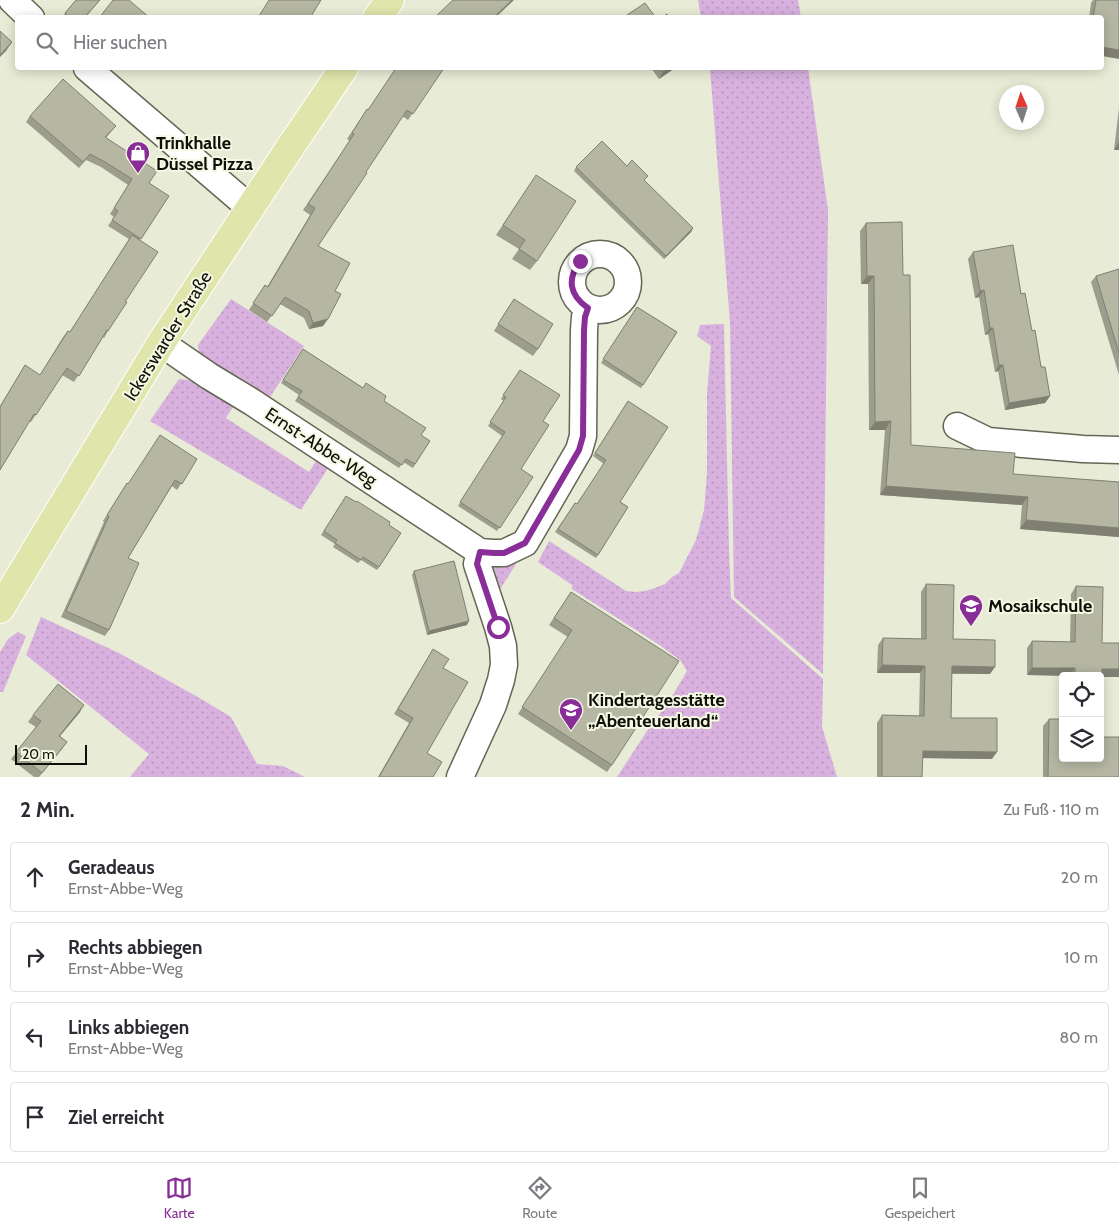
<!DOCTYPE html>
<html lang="de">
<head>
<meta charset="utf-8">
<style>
  body { margin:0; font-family:Cabin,sans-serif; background:#f2f2f3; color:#2b2b33 }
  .controls { position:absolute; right:15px; bottom:15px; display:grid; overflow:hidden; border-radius:5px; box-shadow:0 2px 12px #0003 }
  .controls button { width:45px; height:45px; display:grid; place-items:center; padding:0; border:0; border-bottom:1px solid #e1e1e2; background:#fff; color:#2b2b33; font:25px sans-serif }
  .compass { position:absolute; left:999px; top:85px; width:45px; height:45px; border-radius:50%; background:#fff; box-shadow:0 2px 12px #0003; rotate:357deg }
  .scale { position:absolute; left:15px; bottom:12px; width:72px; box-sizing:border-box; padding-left:5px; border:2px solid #0e0f08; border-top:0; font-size:14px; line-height:18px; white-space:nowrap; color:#0e0f08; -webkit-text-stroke:4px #f5f8e2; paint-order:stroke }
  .stop { position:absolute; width:15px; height:15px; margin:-11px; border:4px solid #892d98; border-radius:50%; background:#fff }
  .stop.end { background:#892d98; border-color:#fff; box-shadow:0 1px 5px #0008 }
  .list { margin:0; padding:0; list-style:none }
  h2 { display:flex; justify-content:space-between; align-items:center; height:65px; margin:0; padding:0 20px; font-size:21px }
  h2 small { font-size:16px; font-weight:400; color:#7c7c81 }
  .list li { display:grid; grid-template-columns:32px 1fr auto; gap:15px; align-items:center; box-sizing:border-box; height:70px; margin:0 10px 10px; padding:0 10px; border:1px solid #e1e1e2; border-radius:5px }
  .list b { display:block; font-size:19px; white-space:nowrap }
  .list p { margin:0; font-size:16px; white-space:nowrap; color:#7c7c81 }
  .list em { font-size:16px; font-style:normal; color:#7c7c81 }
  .icon { flex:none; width:28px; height:28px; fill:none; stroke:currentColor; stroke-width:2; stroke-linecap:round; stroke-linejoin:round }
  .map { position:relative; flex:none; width:1119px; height:777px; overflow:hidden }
  .search { position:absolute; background:#fff; box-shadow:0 2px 12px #0003; left:15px; right:15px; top:15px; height:55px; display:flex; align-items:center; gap:12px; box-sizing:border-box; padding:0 18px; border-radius:5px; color:#7c7c81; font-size:19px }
  .sheet { height:385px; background:#fff }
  nav { display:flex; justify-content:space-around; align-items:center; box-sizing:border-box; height:70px; border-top:1px solid #e1e1e2; background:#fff; font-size:14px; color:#7c7c81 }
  nav a { display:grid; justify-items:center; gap:2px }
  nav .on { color:#892d98 }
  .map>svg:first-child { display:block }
</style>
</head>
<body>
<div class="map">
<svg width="1119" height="777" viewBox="0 0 1119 777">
  <defs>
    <pattern id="grass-dots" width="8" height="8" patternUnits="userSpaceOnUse" patternTransform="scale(1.25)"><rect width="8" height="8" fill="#d8b1de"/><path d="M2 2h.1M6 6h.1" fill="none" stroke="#b897bd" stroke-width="1.8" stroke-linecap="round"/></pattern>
  </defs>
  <rect width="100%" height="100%" fill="#e8ebd5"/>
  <!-- grass -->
  <path fill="url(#grass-dots)" d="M698,0h100l3,17h-100z
    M710,68h98l20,142 -5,464 -89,-77 -4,-274z
    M231,299l73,47 -36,54 -69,-47 -1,-8z
    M724,324l5,227 2,47 92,81 -1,48 15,50h-220l30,-46 23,-31 17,-29 -6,-10 -20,-15 -89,-57v-4l-34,-23 11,-21 77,50 9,1 10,-1 10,-3 10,-4 7,-7 7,-4 17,-33 8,-30 3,-37v-79l4,-48 -14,-10 3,-11z
    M179,379l10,1 9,6h11l27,16 -10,16 83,54 10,-16 13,6 -31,48 -151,-89z
    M516,561v3l-17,27 -11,-24z
    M41,617l78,36 84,47 28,17 26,47 26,2 22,11h-175l19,-23 -123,-99z
    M18,632l8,4 -23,56h-3v-40l8,-13z"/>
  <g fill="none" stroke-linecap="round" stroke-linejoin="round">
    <!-- minor casing -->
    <g stroke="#646654" stroke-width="29">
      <path id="minor" d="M12,0l19,18
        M87,68l163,140
        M572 282a28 28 0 1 1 56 0a28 28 0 1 1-56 0Z
        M161,343l48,33 43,26 228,150
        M957,426l31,15 95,8 36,1
        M460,777l33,-72 8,-25 3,-15 -1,-19 -5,-19 -21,-63 3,-12 13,1h11l21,-10 54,-93 4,-14 1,-106 1,-13 3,-9"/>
    </g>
    <!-- major casing -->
    <g stroke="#fff" stroke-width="30">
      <path id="major" d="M377,18l13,-18
        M0,609l161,-266 130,-197 53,-78"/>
    </g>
    <!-- minor -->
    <use href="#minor" stroke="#fff" stroke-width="26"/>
    <!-- major -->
    <use href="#major" stroke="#e0e5ac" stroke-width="28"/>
  </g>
  <!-- wall -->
  <path fill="#9c9d8c" d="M76,0h24l-15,18h-21l-1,-1 2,-4z
    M1093,0h26l-17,18h-13l2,-15z
    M396,68h49l-4,4 -33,48 -6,-4 -84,130 17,45 -12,35 -14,3 -5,-11 -24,-14 -13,18 -18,-12 16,-25 2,2 43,-72 -7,-5 47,-69 -3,-2 20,-30 1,1z
    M651,68h24l-16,11z
    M1119,108v42h-5z
    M30,116l86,10 -10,12 43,45 20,13 -29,44 -15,62 -17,29 -4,7 -1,-1 -29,45 -12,-7 -31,47 -2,-1 -29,49v-64l25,-41 15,10 23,-38 5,-6 2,1 59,-93 -21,-13 6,-9 -4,-3 18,-29 -27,-18 -15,-7 -7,8 -53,-46z
    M627,166l17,15 49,47 -2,4 -27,27 -90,-88 2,-4z
    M530,184l7,77 -7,9 -18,-11 7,-10 -23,-14z
    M866,223l37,52 8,170 102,29 106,8v55l-99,-8 2,-24 -142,-10 5,-65h-16l-1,-146h-7l-1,-53z
    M973,252l48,42 29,102 -5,7 -40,7 -7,-39 -3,1 -7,-38 -3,1 -6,-38 -4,1 -7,-39z
    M1119,269v106l-28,-93 5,-6z
    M509,306l29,43 -5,7 -39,-25z
    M637,307l40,25 -36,56 -40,-25z
    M303,349l81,52 37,34 9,6 -17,27 -10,-6 -4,6 -104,-67 4,-6 -18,-12z
    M520,370l23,51 -22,48 12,8 -36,54 -39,-25 44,-70 -14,-10 16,-25 -3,-2z
    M628,401l-8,101 8,5 -32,51 -41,-26 20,-29 2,1 27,-40 -11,-8z
    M197,459l-20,31 -5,-4 -44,72 -19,72 -4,6 -44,-19 43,-95 -1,-1 24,-38 1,1z
    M346,496l55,37 -24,37 -16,-10 -3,3 -25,-16 2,-3 -14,-9z
    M414,571l53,54 -40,10 -15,-60z
    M926,584l27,55 37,35h-38l-1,44 41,41 -70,-1v19h-45v-54l5,-8 37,1 1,-43h-43l1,-28 5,-7 38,1v-47z
    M1076,586l26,57h17v34h-17l-1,60 18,40h-76v-51l6,-7 14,39 37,-82 -73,-1v-27l5,-7 38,1 1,-48z
    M571,592l41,173 -5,7 -89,-58 50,-77 -19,-12z
    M433,649l10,19 -16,85 6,24h-55l31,-54 -15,-9z
    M80,712l-20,24 7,6 -28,35h-5l-23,-18 25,-32 -8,-5 5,-7z"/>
  <!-- shaded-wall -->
  <path fill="#7f8072" d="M512,0h2l-19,18h-2z
    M12,42l-6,9 -6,6v-2z
    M1102,47l17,3v9l-17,-3z
    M670,68h5l-16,11 4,-7z
    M1119,142v8h-5z
    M693,228l-2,4 -27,27 2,-3z
    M867,276h7l-6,8h-7z
    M984,290l-5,7 -4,1 5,-7z
    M328,319l-5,7 -14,3 4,-6z
    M990,328h3l-5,6 -3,1z
    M999,365h4l-5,6 -3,1z
    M1050,396l-5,7 -40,7 4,-7z
    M891,421l-6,9h-16l6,-8z
    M886,486l142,11 -6,8 -142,-10z
    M1026,520l93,8v9l-99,-8z
    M469,621l-2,4 -40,10 2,-4z
    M882,665l43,1 -5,7h-43z
    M952,666l43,1 -5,7 -43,-1z
    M1032,668h43l-5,8 -43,-1z
    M1102,669h17v8h-19z
    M84,705l-4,7 -26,31 5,-7z
    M67,742l-5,7 -23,28 3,-4z
    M923,751l74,1 -5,7 -74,-1z"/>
  <!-- building -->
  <path fill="#b5b7a3" stroke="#7f8072" d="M76,0h24l-16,18h-14l-5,-5z
    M113,0h16l21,18h-51z
    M269,0h52l-11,18h-49l-2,-2z
    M453,0h59l-19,18h-59z
    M1096,0h23v50l-17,-3v-29h-9z
    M645,3l11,15h-31l-1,-1z
    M667,14l2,4h-8z
    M0,31l12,11 -12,13z
    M396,68h48l-31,46 -6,-4 -41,62 1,1 -49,73 32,17 -15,28 6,3 -13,25 -15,4 -4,-12 -24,-14 -13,19 -19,-13 12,-18 3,2 47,-79 -7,-4 46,-70 -2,-1 15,-24 1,1z
    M660,68h10l-7,4z
    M63,79l53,47 -11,11 52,34 -8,12 20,13 -28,43 -29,-19 6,-9 -4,-3 18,-29 -27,-17 -15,-8 -7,8 -53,-46z
    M602,141l25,25 5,-6 16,16 -4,4 49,48 -27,28 -90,-89z
    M536,175l40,26 -39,60 -18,-12 6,-9 -22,-15z
    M902,222l1,53h7l1,170 104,8 -2,21 106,8v46l-93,-8 2,-23 -142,-11 5,-65 -16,1 -1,-146h-7l-1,-53z
    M132,235l26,17 -33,50h2l-19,29 -1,-1 -28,46 -12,-8 -31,47 -2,-1 -34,56v-63l25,-42 15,10 28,-44 2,1z
    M1013,245l8,49 4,-1 7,38 3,-1 6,37h4l5,29 -41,7 -6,-38h-4l-6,-37h-3l-6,-38 -4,1 -7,-39z
    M1119,269v84l-23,-77z
    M514,299l39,25 -15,25 -40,-25z
    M637,307l40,25 -34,53 -40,-26z
    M303,349l60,39 3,-5 20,13 -2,5 42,27 -5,7 9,6 -15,23 -9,-5 -4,6 -104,-68 4,-6 -19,-11z
    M520,370l40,25 -17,26 6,4 -28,44 12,8 -33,51 -40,-26 45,-70 -15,-10 16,-25 -3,-2z
    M628,401l40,26 -48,75 8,5 -30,48 -40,-26 17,-26 2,1 29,-44 -11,-7z
    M160,435l37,24 -15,25 -7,-4 -47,78 11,5 -30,67 -43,-19 43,-95 -2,-1 20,-32 1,1z
    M346,496l10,6 1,-1 33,21 -1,3 12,8 -22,34 -16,-10 -2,3 -26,-17 2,-3 -13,-9z
    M454,561l15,60 -40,10 -15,-60z
    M926,584l28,1 -1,54 42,1v27l-43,-1 -1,52h46v34l-74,-1 -1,26h-40v-62l42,1 1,-50 -43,-1 1,-27 43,1z
    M1076,586l27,1 -1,56h17v26h-17l-1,68h18v40h-71l1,-58h14v39h37v-82h-25v-8h-43v-27l43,1z
    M571,592l108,69 -67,104 -90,-58 50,-77 -18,-12z
    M433,649l16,10 -6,9 25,14 -41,71 15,9 -9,15h-54l34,-59 -15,-9z
    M58,684l26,21 -25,31 8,6 -25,31 -26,-21 25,-31 -8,-6z"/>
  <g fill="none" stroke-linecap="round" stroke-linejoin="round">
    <!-- route -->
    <path stroke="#892d98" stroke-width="6" d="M498,627l-21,-63 3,-12 14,1h10l21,-10 54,-93 4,-14 1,-106 1,-13 3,-9c-19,-13 -21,-29 -8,-47"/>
  </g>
  <!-- icons -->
  <defs>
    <g id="shop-pin" transform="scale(1.25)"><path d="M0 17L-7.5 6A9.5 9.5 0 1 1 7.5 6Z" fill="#892d98" stroke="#f5f8e2"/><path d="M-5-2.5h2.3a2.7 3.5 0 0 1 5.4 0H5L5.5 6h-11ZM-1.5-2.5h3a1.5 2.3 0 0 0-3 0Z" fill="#fff"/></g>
    <g id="school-pin" transform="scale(1.25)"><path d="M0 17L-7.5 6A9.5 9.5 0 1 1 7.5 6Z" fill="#892d98" stroke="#f5f8e2"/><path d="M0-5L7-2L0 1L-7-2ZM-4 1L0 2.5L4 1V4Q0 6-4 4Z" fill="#fff"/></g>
  </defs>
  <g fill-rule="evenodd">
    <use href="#shop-pin" x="138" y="153"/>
    <use href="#school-pin" x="971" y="606"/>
    <use href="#school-pin" x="571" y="710"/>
  </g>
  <g text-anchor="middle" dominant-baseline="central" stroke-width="4" stroke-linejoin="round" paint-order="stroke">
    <!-- poi labels -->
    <g font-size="18" font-weight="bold" fill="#0e0f08" stroke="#f5f8e2" text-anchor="start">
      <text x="156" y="143">Trinkhalle<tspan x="156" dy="21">Düssel Pizza</tspan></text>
      <text x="988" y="606">Mosaikschule</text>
      <text x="588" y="700">Kindertagesstätte<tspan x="588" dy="21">„Abenteuerland“</tspan></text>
    </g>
    <!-- street labels -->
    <g font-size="18" fill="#0e0f08" stroke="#f5f8e2">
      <text transform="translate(168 336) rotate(-58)">Ickerswarder Straße</text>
      <text transform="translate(321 447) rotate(33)">Ernst-Abbe-Weg</text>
    </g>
  </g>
</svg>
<div class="controls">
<button><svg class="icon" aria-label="locate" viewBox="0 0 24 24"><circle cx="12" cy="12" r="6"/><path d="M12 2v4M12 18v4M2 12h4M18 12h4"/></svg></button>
<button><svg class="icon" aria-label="layers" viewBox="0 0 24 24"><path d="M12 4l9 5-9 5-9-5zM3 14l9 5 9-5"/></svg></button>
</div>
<svg class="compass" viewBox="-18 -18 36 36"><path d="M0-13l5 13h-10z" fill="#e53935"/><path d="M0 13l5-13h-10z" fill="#7c7c81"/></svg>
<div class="scale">20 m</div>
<div class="stop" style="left:498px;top:627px"></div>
<div class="stop end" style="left:580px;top:261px"></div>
<div class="search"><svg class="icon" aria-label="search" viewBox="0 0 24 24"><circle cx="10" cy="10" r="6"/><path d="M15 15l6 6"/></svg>Hier suchen</div>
</div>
<section class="sheet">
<h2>2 Min.<small>Zu Fuß · 110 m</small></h2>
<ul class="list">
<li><svg class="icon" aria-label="ahead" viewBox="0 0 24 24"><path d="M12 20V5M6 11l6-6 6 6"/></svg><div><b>Geradeaus</b><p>Ernst-Abbe-Weg</p></div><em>20 m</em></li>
<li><svg class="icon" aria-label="right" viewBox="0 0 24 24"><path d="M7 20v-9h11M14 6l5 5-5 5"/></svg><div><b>Rechts abbiegen</b><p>Ernst-Abbe-Weg</p></div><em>10 m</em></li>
<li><svg class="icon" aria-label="left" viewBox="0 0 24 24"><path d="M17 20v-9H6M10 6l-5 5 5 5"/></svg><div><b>Links abbiegen</b><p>Ernst-Abbe-Weg</p></div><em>80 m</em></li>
<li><svg class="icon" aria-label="arrive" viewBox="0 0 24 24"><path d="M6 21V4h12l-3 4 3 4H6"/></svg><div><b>Ziel erreicht</b></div></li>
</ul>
</section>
<nav>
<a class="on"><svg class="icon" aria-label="map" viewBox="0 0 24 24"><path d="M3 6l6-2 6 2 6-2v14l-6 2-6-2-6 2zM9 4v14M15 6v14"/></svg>Karte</a>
<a><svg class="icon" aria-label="directions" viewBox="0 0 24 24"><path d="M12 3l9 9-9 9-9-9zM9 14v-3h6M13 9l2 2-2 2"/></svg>Route</a>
<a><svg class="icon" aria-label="saved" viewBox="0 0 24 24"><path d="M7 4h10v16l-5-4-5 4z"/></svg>Gespeichert</a>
</nav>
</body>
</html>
